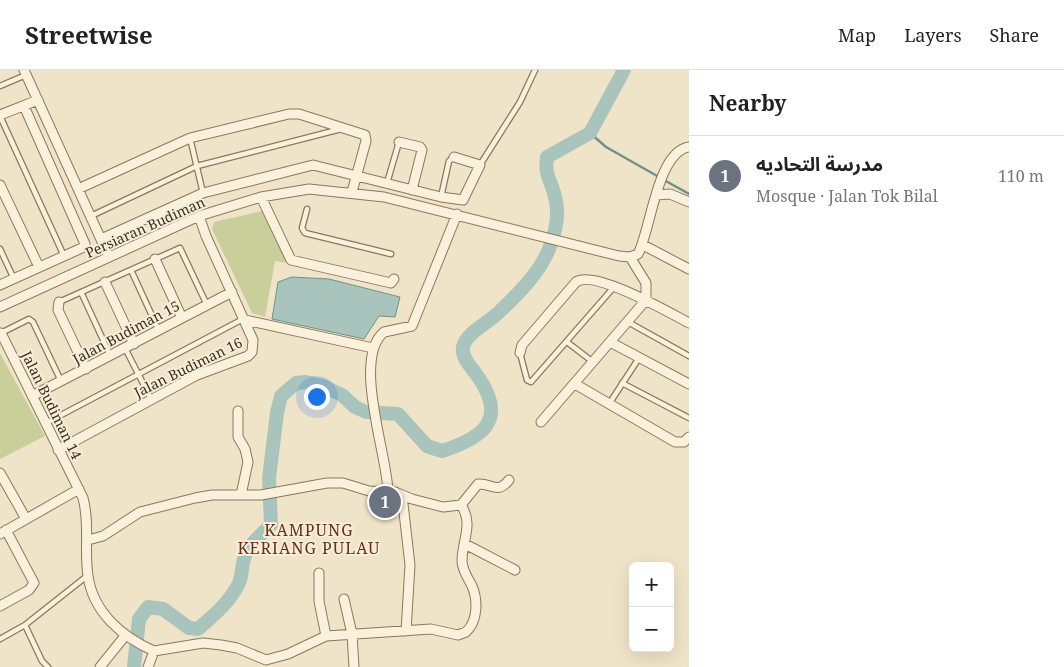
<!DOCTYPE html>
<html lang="en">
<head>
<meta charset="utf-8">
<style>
  body { margin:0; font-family:"Noto Serif","Noto Sans Arabic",serif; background:#f6f6f6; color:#222 }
  .controls { position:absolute; right:15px; bottom:15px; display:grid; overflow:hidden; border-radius:8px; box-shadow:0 5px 20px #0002 }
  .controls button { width:45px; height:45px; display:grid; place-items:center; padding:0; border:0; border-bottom:1px solid #e0e0e0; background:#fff; color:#222; font:25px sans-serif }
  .you { position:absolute; left:316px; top:326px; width:18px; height:18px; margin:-12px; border:4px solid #fff; border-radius:50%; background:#1a73e8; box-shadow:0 0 0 8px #1a73e833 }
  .badge { display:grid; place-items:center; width:32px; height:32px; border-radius:50%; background:#9e2a2b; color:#fff; font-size:16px; font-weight:700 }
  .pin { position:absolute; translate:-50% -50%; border:2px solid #fff; box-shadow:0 1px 5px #0006 }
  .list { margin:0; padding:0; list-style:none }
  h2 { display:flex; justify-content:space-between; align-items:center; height:65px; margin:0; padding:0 20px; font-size:21px }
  h2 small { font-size:16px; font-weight:400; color:#767676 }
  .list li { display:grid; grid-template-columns:32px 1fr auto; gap:15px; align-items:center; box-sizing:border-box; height:80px; padding:0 20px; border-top:1px solid #e0e0e0 }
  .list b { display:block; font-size:19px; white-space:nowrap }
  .list p { margin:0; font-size:16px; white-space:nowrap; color:#767676 }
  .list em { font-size:16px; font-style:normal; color:#767676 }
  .map { position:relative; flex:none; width:689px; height:597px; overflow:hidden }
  header { display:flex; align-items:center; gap:30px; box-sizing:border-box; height:70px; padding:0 25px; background:#fff; border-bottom:1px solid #e0e0e0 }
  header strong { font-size:24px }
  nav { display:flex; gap:28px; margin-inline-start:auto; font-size:18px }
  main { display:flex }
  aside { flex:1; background:#fff }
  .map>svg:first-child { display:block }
</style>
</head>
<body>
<header>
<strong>Streetwise</strong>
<nav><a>Map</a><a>Layers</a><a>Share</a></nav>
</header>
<main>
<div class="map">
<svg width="689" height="597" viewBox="0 0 689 597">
  <rect width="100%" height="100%" fill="#f0e4c8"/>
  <!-- green -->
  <path fill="#c9cf9b" d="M262,141l25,52 -12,-2 -10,56 -13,-4 -40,-84 2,-7z
    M0,283l45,83 -45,23z"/>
  <!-- water -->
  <path fill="#a9c4bc" stroke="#6f938a" d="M292,207l37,2 71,18 -5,20 -16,-1 -15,23 -92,-20 6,-37z"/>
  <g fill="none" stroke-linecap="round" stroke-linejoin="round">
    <!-- stream -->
    <path stroke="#6f938a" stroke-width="2.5" d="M590,63l16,14 53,30
      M664,110l25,14"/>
    <!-- river -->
    <path stroke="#a9c4bc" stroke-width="14" d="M134,597l5,-48 9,-12 15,2 26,19 9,1c15,-13 30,-25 40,-44 5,-9 3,-17 6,-26 3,-13 18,-25 27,-34l-2,-47 8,-65 4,-17 15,-13 10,-1 17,4 19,9 13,12 11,5 32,2 29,32 15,5c44,-14 66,-33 34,-77 -5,-7 -15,-17 -13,-27 3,-14 25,-24 35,-34 19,-18 41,-39 51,-64 7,-17 11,-38 5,-56 -5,-18 -9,-15 -7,-36l43,-24 34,-63"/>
    <!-- lane casing -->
    <g stroke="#8d765c" stroke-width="7">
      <path id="lane" d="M0,16l26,-11
        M0,46l64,140
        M190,68l13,55
        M480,95l40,-63 15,-32
        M387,113l12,-41
        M441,127l8,-36 5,-4
        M307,139l-5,19 3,5 86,21
        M91,146l106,-50 144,-37
        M0,179l14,30
        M131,200l28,61
        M81,222l29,63
        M59,232l121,-54 27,57
        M628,252l61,34
        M1,263l28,-14 4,3 28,59
        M567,272l26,20
        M125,278l26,51
        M520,283l7,27 4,2 83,-95
        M622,313l67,35
        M609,334l30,-46
        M46,353l197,-104
        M25,555l17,36 6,6
        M0,569l25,-14 62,-49"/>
    </g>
    <!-- street casing -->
    <g stroke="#8d765c" stroke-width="11">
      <path id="street" d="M24,0l85,187
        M0,45l38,-15
        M399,72l21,5 2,3 -10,40
        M0,115l39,82
        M78,119l112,-51 99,-24h10l66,21 1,6 -14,51
        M656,125l14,-1 19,8
        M261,127l30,63 100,23 3,-4
        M101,169l102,-46 110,-28 128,32 22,3 17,-35 -26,-8
        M643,175l46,24
        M155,189l27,59
        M105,212l29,62
        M0,215l84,-38 1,-3 -61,-138
        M59,232l-1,8 28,59
        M0,237l199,-91 62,-19 48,-8 75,8 235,59 11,1 8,-3c13,-25 19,-102 51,-107
        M245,250l128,28
        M1,263l82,165c7,26 1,52 5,78 5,36 34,61 66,75l-6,16
        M610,272l79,42
        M520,283l2,-8 54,-63c18,-13 94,31 113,41
        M575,314l100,58h9l5,-5
        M32,326l200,-104
        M238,341v26l7,12 3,13 -7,33
        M541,352l105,-122v-17l-16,-26
        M58,380l139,-75 51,-19 4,-4 1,-12 -47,-104 -7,-20
        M0,403l26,46
        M388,421c-1,-37 -36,-133 -4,-159l28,-6 45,-112
        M402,425l8,70 -4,66
        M461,435l17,-21c14,-1 19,11 31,-4
        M0,464l79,-45
        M88,470l15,-4 37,-24 55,-14 17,-3h49l66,-12h16l26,8 26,1 17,7 31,8 18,-2c13,19 1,35 1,56 0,9 6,17 10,25 6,14 6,35 -6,46l-8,3 -27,-6 -105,7 -38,18 -22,6 -29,-12 -16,-3 -18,-2 -49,8
        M465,474l50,26
        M319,503v28l7,35
        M344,529l8,35 2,33
        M0,536l29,-16 5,-7 -28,-53
        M100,597l25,-31"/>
    </g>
    <!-- lane -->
    <use href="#lane" stroke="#faf1dc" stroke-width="4.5"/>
    <!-- street -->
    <use href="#street" stroke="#faf1dc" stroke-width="9"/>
  </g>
  <g text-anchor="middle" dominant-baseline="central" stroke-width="4" stroke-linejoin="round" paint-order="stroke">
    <!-- street labels -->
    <g font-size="14" fill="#3d2e20" stroke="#f7eed8">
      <text transform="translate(145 157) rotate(-24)">Persiaran Budiman</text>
      <text transform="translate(126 262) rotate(-28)">Jalan Budiman 15</text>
      <text transform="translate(188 297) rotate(-26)">Jalan Budiman 16</text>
      <text transform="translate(52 335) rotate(64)">Jalan Budiman 14</text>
    </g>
    <!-- quarter labels -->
    <g font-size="16" letter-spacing="1" fill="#6b2e1e" stroke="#f7eed8">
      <text x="309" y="460">KAMPUNG<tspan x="309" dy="18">KERIANG PULAU</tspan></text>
    </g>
  </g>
</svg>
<div class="controls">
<button>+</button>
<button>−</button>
</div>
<div class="you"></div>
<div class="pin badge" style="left:385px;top:432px;background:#6b7280">1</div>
</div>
<aside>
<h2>Nearby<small></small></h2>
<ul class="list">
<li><span class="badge" style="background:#6b7280">1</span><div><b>مدرسة التحاديه</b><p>Mosque · Jalan Tok Bilal</p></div><em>110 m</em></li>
</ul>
</aside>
</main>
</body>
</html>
